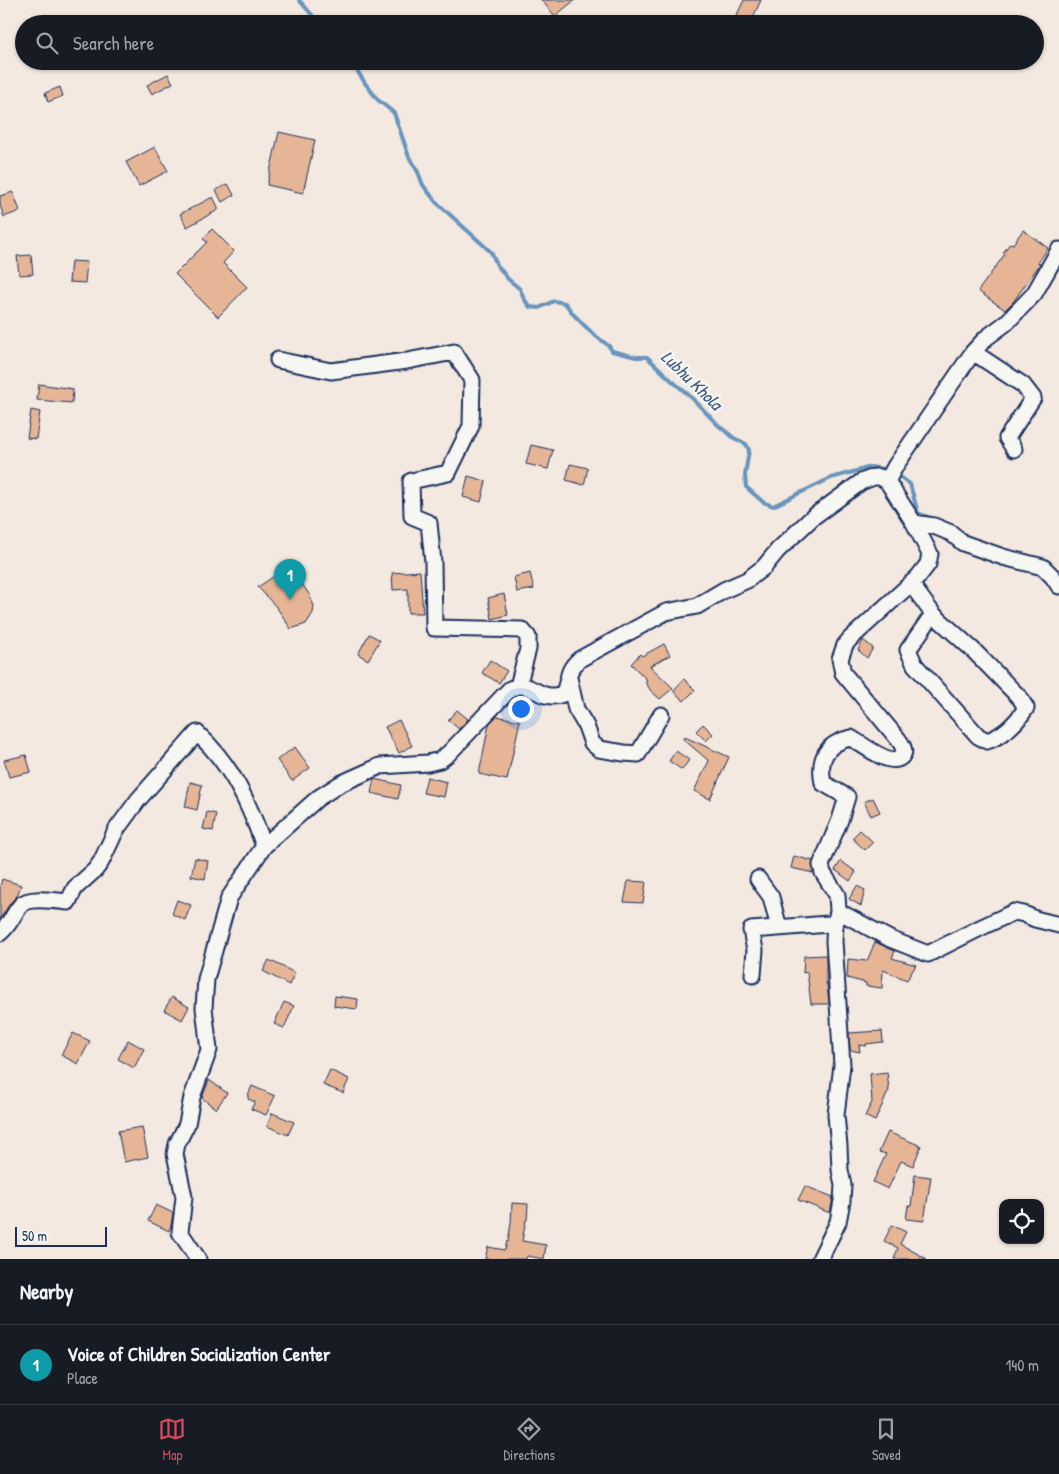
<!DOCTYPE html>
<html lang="en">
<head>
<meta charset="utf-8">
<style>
  body { margin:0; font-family:"Patrick Hand",sans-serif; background:#20242c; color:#f1f3f6 }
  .controls { position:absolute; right:15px; bottom:15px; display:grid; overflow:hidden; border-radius:10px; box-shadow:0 1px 4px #0004 }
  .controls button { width:45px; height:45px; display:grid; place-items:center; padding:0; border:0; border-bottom:1px solid #363941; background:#171b24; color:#f1f3f6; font:25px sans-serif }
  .scale { position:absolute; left:15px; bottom:12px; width:92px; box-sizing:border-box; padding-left:5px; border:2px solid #1b2f5e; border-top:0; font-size:14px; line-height:18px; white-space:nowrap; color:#1b2f5e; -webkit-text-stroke:4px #f6f6f2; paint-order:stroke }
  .you { position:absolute; left:520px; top:708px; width:18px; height:18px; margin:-12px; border:4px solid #fff; border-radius:50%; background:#1a73e8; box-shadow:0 0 0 8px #1a73e833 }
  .badge { display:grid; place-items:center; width:32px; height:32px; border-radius:50%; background:#d1495b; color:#fff; font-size:16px; font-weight:700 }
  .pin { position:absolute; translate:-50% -41px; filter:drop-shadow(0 1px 2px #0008) }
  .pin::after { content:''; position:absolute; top:26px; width:18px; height:15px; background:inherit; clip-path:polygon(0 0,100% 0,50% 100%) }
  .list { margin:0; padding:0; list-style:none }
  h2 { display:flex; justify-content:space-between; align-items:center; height:65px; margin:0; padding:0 20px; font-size:21px }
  h2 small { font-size:16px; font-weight:400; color:#9ea1a6 }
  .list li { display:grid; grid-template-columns:32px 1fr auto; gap:15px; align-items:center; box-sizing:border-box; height:80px; padding:0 20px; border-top:1px solid #363941 }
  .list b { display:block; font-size:19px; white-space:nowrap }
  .list p { margin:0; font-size:16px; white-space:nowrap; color:#9ea1a6 }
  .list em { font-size:16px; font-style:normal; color:#9ea1a6 }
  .icon { flex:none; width:28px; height:28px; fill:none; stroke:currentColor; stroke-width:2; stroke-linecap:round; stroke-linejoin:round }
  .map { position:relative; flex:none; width:1059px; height:1259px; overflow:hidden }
  .search { position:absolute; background:#171b24; box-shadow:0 1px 4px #0004; left:15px; right:15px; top:15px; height:55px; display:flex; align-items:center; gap:12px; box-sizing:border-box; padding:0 18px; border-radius:28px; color:#9ea1a6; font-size:19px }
  .sheet { height:145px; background:#171b24 }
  nav { display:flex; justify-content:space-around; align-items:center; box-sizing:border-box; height:70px; border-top:1px solid #363941; background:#171b24; font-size:14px; color:#9ea1a6 }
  nav a { display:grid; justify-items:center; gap:2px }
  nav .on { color:#d1495b }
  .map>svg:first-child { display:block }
</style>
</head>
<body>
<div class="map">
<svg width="1059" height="1259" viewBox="0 0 1059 1259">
  <rect width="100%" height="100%" fill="#f3e9e0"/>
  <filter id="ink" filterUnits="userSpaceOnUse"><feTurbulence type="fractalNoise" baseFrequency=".02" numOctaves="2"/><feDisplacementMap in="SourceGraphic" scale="10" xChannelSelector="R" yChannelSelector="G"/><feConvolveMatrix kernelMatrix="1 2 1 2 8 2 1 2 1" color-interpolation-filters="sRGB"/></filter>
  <g filter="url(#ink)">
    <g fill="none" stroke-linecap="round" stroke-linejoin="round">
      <!-- stream -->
      <path stroke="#6894bd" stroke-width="4" d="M299,0l21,24
        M351,61l14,22 13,17 16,13 15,44 9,15 5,13 13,17 55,50 6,13 11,14 12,10 4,10 6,8 9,1 15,-7 11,2 9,12 19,19 16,12 3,5 24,6h11l23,22 21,18 27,28 16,13 12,6 3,6 -4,25 1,12 17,15 10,4 58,-28 40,-11 17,3
        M895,473l15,11 8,29 15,6"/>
    </g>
    <!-- building -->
    <path fill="#e5b596" stroke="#1b2f5e" d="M541,0h34l-20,16z
      M744,0h17l-11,24h-10l-6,-3z
      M168,74l5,9 -21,11 -5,-9z
      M60,87l3,9 -15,6 -3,-9z
      M279,132l36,8 -12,53 -36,-8z
      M155,147l13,24 -29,15 -13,-24z
      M228,184l6,11 -12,7 -6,-12z
      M13,192l7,19 -16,6 -4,-12v-9z
      M213,197l5,10v3l-31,17 -7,-13z
      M212,229l22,22 -11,12 24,24 -29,30 -43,-43 32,-32 -4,-3z
      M1023,230l25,18 -10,15 2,1 -27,38 -8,8 -27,-19 27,-37 -2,-1 7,-10 3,1z
      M31,255l2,19 -14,1 -2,-19z
      M71,261l16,1 -2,21 -16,-1z
      M39,384l34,5 -1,14 -35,-3z
      M31,410l9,2 -4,27 -9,-1z
      M531,445l22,5 -5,19 -22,-5z
      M570,464l18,4 -4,17 -18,-5z
      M468,476l18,5 -5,21 -18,-5z
      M289,566l20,28 5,12 -1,7 -7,11 -15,5 -14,-21 -19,-21z
      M420,571l3,42h-15v-24l-15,1 -1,-17z
      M530,573l4,16 -17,3 -3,-15z
      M504,594l4,21 -16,4 -4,-21z
      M369,634l11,6 -12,20 -10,-6z
      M863,640l10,8 -6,10 -9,-8z
      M664,644l6,11 -20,11 23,22 -13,11 -9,-8 -6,-9 2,-2 -16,-16 9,-10 2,2z
      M490,660l17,11 -8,12 -17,-10z
      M684,679l11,11 -11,11 -11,-10z
      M457,710l11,9 -9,10 -11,-9z
      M497,716l23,5 -13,59 -28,-6 10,-50z
      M399,720l13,26 -13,7 -14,-26z
      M703,724l10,10 -7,7 -10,-10z
      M685,737l44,20 -19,42 -16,-8 15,-30 -26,-22z
      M295,747l15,21 -18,13 -15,-21z
      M676,751l13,9 -7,10 -13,-9z
      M26,755l5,17 -22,5 -5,-17z
      M427,777l20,5 -3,15 -21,-4z
      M374,779l27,6 -3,14 -27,-6z
      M190,782l12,3 -5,25 -12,-3z
      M873,798l7,14 -9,4 -7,-14z
      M207,812l9,2 -3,17 -10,-2z
      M860,830l13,12 -8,8 -13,-12z
      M794,856l19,5v12l-22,-5z
      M195,858l13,3 -3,18 -14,-3z
      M841,861l15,11 -6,9 -15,-11z
      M2,879l19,6 -4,11 -6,6 -11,17v-32z
      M628,881l18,1 -3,21 -19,-1z
      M857,886l8,4 -4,16 -12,-7z
      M177,900l14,5 -6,15 -13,-6z
      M875,942l20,9 -3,7 24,7 -9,15 -24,-10 -1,18 -16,-2v-3l-19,-5 1,-19 19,2z
      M826,955v29h1l2,20h-18l-4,-32 -4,1 1,-17z
      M269,960l26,13 -6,12 -26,-14z
      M335,996l23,3 -1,10 -23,-3z
      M172,997l17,10 -7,13 -18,-10z
      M284,1002l10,4 -10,22 -10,-4z
      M882,1031l1,11 -17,2v2l-7,-1 1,7 -10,-2 -1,-17z
      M73,1033l17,8 -12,23 -17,-9z
      M128,1040l16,9 -10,19 -16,-9z
      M330,1070l19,9 -6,14 -20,-8z
      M887,1072l2,18 -14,31 -10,-5 7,-14 -2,-28z
      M209,1080l18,13 -11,16 -14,-11z
      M252,1086l23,10 -9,19 -15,-6 4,-7 -7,-3v-4z
      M272,1113l22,9 -6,13 -21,-9z
      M142,1127l6,30 -24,5 -6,-31z
      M888,1132l33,14 -8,20 -12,-5 -13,28 -15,-7 13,-28 -7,-2z
      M915,1175l16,2 -7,44 -18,-2 2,-13h3z
      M805,1186l28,11 -3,16 -32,-13z
      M512,1203l16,1 -1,16h-1l-4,21 24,4 -2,14 -17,-3 -1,3h-41l3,-12 17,3 2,-9 1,1 3,-19z
      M156,1205l17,8 -2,12 -2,6 -21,-10z
      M892,1225l14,7 -6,12 27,15h-33l4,-11 -14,-7z"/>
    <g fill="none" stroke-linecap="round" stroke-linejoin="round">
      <!-- minor casing -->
      <g stroke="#1b2f5e" stroke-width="19">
        <path id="minor" d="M973,352l50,33 10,13 -26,40 7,11
          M278,360l53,11 76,-10 47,-9 18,28 -1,46 -23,47 -37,8 1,35 17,7 4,39 1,66 88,2 6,7v12l-10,37
          M887,481l9,-16 77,-113 13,-14 20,-15 28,-29 25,-44
          M914,523l20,3 17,7 12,10 40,14 40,10 10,10 6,9
          M911,584l22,30 40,36 47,48 6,10c-9,14 -23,28 -39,33l-9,-5 -63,-71 -7,-15 25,-36
          M569,678l7,31 10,17 6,17 7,6 25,4 14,1 23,-39
          M758,879l13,18 8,31
          M838,911l52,28 38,15 54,-27 32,-15 10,2 11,5 24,6
          M0,933c10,-8 13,-19 21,-28 8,-9 36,-4 47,-3l7,-14 20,-18 6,-8 15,-32 22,-30 59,-67c34,31 52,70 67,113
          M753,975l2,-25 -4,-20 78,-6 6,1
          M198,1259l-18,-27 4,-35 -9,-43 2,-10 10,-20 5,-27 17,-47 -5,-42 2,-29 23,-81 35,-52 54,-48 22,-14 40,-18 48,-3 12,-3 9,-7 61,-64c1,0 6,-3 8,-3 15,-2 24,16 45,8 8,-15 1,-21 17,-35l86,-47 31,-6 27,-16 23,-10 17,-13 14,-17 35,-33 48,-35 13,-5h6l7,4 27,42 16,31 -2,10 -10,13 -68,62 -5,6 -5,14 3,14 55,66c4,5 9,12 3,18 -11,10 -39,-13 -50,-19 -25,5 -33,21 -28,45l24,14 -7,23 -19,45 2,8 14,22 1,16 -3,14 -1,16 8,124 -6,50 3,31 1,24 3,15 -1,16 -4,21 -18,37"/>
      </g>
      <!-- minor -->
      <use href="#minor" stroke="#f6f6f2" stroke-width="15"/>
    </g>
  </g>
  <g text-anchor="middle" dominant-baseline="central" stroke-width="5" stroke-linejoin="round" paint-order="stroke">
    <!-- water labels -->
    <g font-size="18" font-style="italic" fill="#3b5986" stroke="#f6f6f2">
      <text transform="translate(692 380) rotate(44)">Lubhu Khola</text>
    </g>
  </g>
</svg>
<div class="controls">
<button><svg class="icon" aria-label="locate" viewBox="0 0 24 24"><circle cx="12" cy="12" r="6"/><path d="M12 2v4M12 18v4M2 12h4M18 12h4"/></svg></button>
</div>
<div class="scale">50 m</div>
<div class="you"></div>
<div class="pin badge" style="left:290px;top:600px;background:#0f9aa8">1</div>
<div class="search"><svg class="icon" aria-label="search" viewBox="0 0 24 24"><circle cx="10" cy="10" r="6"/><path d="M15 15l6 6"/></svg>Search here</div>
</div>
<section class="sheet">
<h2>Nearby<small></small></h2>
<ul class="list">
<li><span class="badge" style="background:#0f9aa8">1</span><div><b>Voice of Children Socialization Center</b><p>Place</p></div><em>140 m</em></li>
</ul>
</section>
<nav>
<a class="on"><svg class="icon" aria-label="map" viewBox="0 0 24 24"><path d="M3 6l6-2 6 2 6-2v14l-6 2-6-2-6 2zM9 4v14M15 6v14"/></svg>Map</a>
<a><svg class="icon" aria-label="directions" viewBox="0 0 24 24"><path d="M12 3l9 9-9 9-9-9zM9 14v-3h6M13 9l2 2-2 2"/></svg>Directions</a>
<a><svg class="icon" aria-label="saved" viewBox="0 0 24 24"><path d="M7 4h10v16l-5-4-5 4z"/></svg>Saved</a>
</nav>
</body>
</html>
